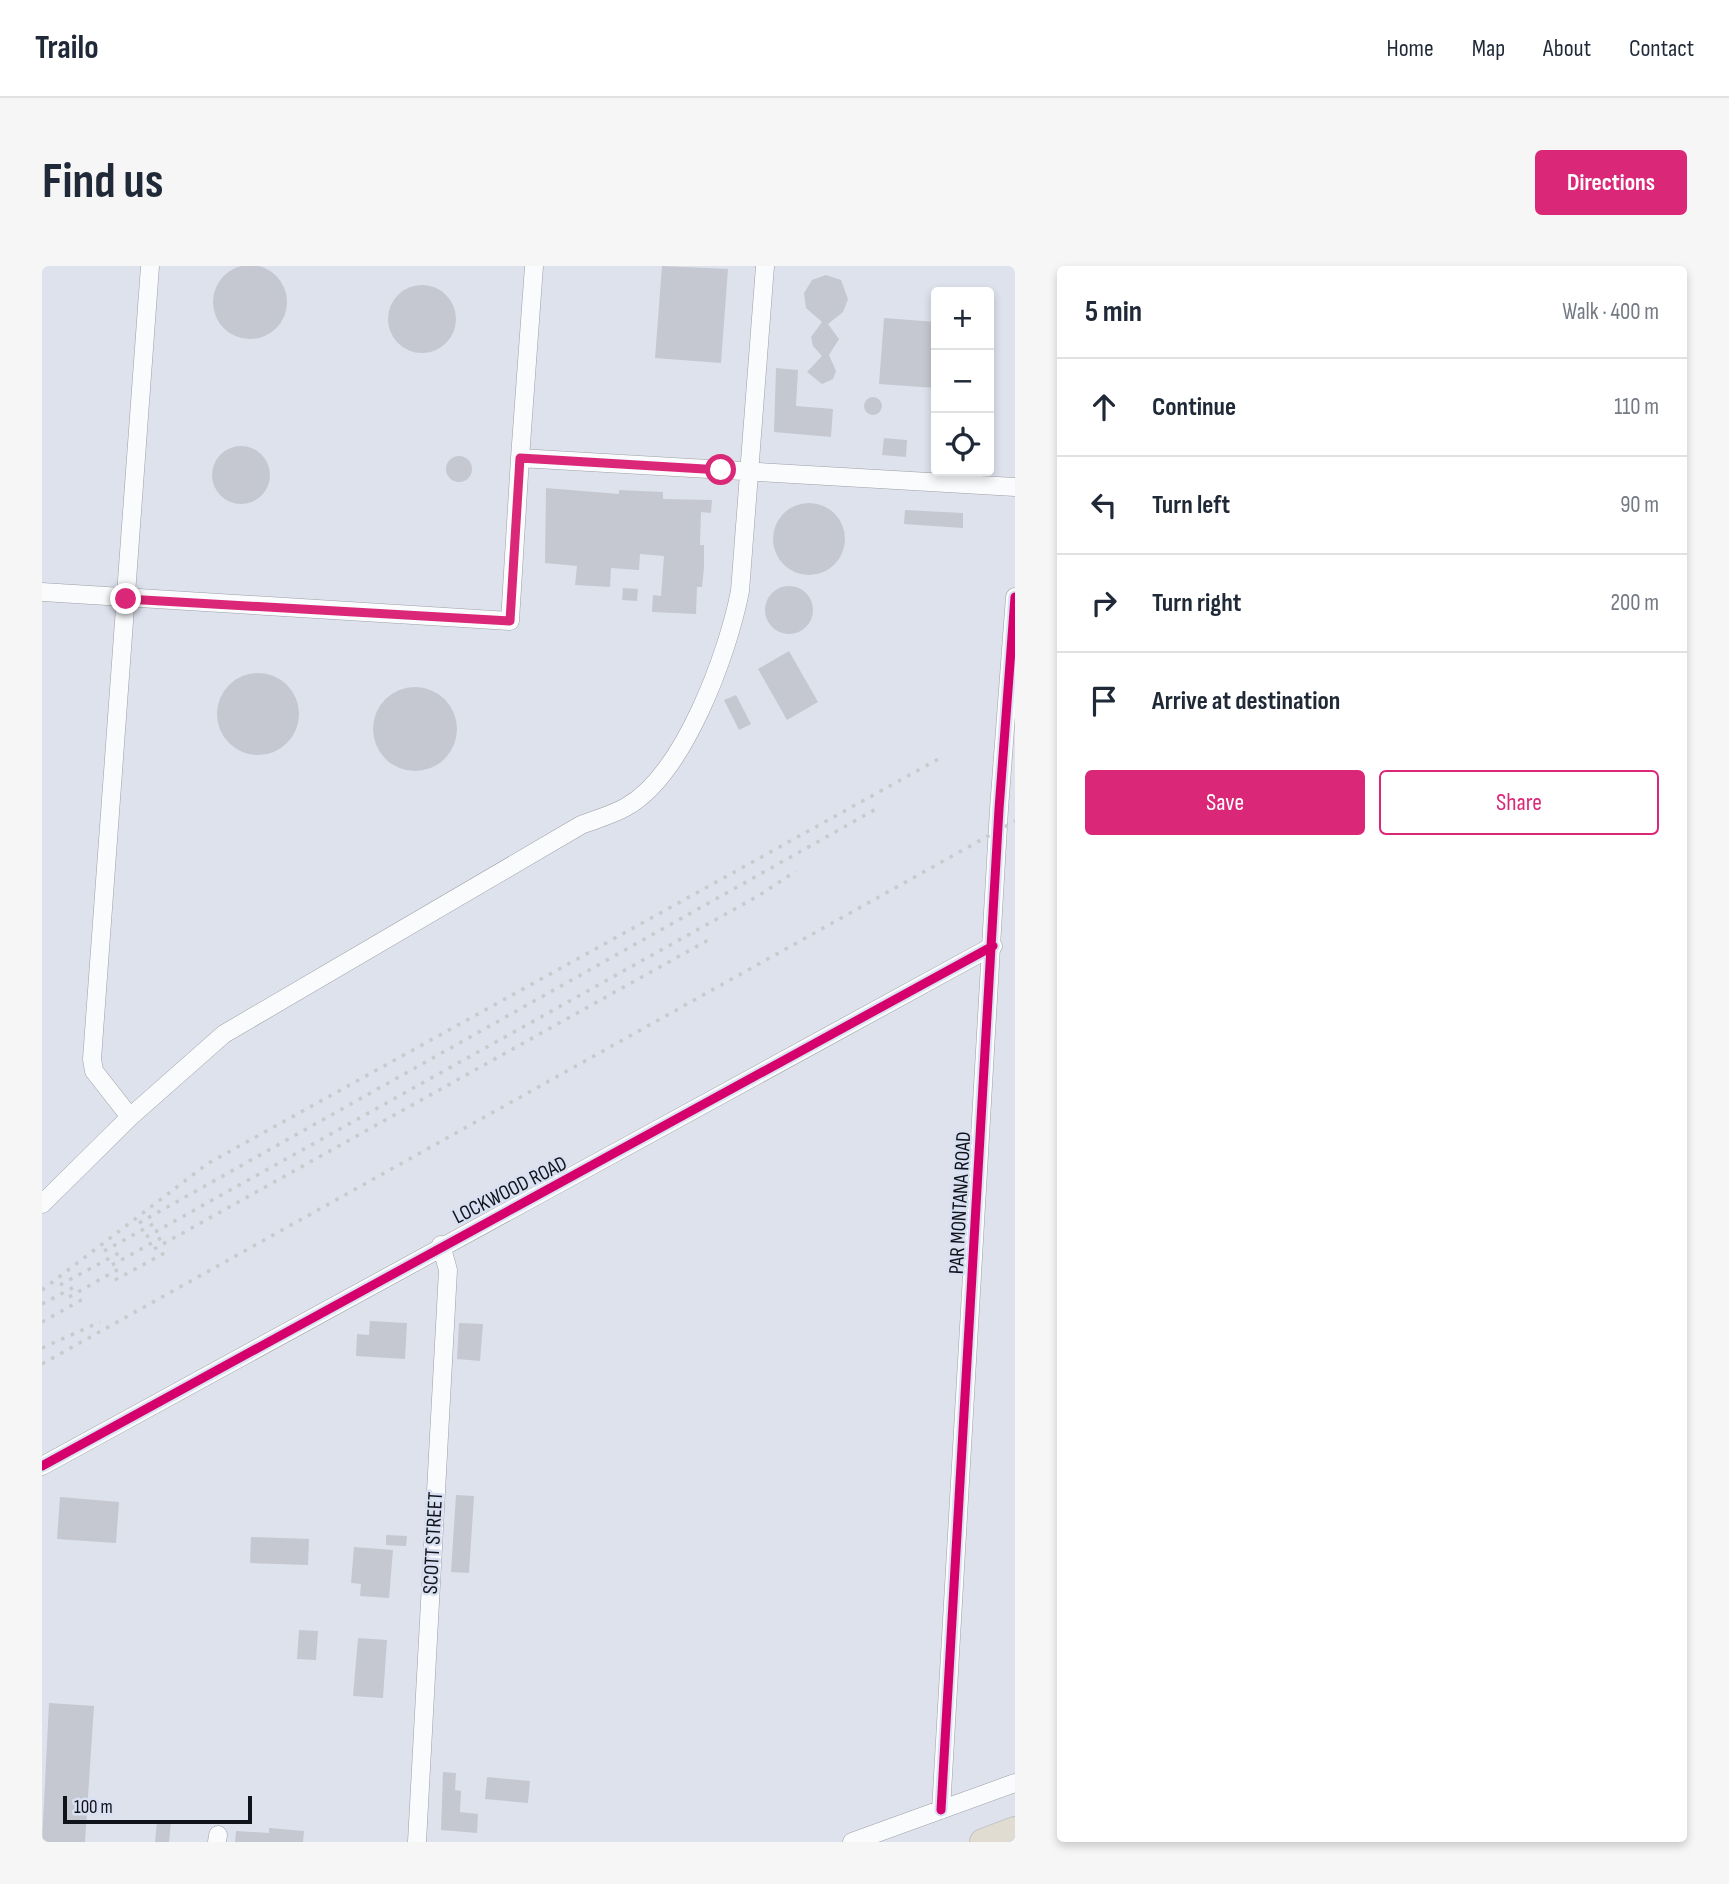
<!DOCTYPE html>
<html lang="en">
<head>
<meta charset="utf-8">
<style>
  body { margin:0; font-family:"Sofia Sans Condensed",sans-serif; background:#f6f6f7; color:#1f2937 }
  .controls { position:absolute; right:21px; top:21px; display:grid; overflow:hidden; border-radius:7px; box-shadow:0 4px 10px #0003 }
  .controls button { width:63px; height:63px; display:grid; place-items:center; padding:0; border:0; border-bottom:2px solid #e0e1e3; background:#fff; color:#1f2937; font:35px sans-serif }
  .scale { position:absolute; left:21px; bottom:18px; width:189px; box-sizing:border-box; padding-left:7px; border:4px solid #101319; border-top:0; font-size:19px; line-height:24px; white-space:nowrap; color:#101319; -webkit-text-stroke:5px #d8e0f2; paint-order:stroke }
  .stop { position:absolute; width:21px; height:21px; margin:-16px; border:5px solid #db2777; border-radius:50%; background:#fff }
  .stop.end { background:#db2777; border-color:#fff; box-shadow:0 2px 7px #0008 }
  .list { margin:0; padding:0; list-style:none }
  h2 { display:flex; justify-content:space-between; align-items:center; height:91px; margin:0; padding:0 28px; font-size:30px }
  h2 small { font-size:23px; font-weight:400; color:#747a83 }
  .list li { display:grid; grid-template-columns:46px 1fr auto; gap:21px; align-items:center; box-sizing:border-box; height:98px; padding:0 28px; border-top:2px solid #e0e1e3 }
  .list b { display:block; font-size:26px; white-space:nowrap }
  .list em { font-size:23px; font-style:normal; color:#747a83 }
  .actions { display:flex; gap:14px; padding:21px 28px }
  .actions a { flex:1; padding:16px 0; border:2px solid #db2777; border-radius:7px; text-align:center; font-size:24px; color:#db2777 }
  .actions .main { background:#db2777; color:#fff }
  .icon { flex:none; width:38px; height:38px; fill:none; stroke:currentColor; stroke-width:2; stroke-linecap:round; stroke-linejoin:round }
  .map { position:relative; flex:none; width:973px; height:1576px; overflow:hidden; border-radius:7px }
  header { display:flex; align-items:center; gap:42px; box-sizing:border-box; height:98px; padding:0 35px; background:#fff; border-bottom:2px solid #e0e1e3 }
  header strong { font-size:33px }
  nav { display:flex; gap:38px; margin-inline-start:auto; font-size:24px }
  .intro { display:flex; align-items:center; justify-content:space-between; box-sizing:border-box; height:168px; padding:0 42px }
  h1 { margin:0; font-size:49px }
  .button { padding:18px 32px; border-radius:7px; background:#db2777; color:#fff; font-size:24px; font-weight:700 }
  main { display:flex; gap:42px; padding:0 42px }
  aside { flex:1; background:#fff; border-radius:7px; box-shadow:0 4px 10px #0003 }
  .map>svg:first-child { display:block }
</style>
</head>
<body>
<header>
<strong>Trailo</strong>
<nav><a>Home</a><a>Map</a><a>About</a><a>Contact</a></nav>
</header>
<div class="intro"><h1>Find us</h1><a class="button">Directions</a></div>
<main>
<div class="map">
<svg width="973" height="1576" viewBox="0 0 973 1576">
  <rect width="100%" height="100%" fill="#dee2ec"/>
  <!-- building -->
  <path fill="#c5c8d0" d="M171 36a37 37 0 1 1 74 0a37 37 0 1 1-74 0Z
    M620,0l66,3 -7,94 -66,-5z
    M784,9l15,5 7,19 -5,13 -15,12 11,15 -10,16 7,16 -3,8 -11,5 -15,-12 15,-16 -9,-10 -2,-9 11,-15 -16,-14 -2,-15 8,-13z
    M346 53a34 34 0 1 1 68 0a34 34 0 1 1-68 0Z
    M842,52l52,4v66l-57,-4z
    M734,102l22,2 -2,36 37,3 -2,28 -57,-5z
    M822 140a9 9 0 1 1 18 0a9 9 0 1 1-18 0Z
    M842,172l23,2 -1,17 -24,-2z
    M170 209a29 29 0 1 1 58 0a29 29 0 1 1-58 0Z
    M404 203a13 13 0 1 1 26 0a13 13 0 1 1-26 0Z
    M504,222l73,6v-4l44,2v7l49,1 -1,13 -10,-1 -1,33h4v23l-2,19h-5l-1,27 -44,-2 1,-17 8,1 3,-40 -24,-2 -1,16 -28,-2 -1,19 -35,-2 2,-19 -32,-3z
    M731 273a36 36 0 1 1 72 0a36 36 0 1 1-72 0Z
    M863,244l58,3v15l-59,-4z
    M723 344a24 24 0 1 1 48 0a24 24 0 1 1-48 0Z
    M581,322l15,1 -1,12 -15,-1z
    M747,385l29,51 -31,18 -29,-51z
    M175 448a41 41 0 1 1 82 0a41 41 0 1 1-82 0Z
    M331 463a42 42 0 1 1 84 0a42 42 0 1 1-84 0Z
    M694,429l15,29 -12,6 -15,-30z
    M328,1055l37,2 -2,36 -49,-3 1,-22 12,1z
    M417,1057l24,1 -3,37 -23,-2z
    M414,1229l18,1 -5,77 -18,-1z
    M18,1231l59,5 -3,41 -59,-4z
    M344,1269l21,1 -1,10 -20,-1z
    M209,1271l58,2 -1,26 -58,-2z
    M312,1281l39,3 -4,48 -29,-2 1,-12 -10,-1z
    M257,1364l19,1 -2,29 -19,-1z
    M316,1372l29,2 -4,58 -30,-2z
    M7,1437l45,3 -9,136h-43z
    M401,1506l13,1 -1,17 6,1 -1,21 18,2 -1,19 -36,-3z
    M445,1511l43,4 -2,22 -43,-4z
    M115,1555l14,1 -2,20h-14z
    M227,1562l35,3 -1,11h-68l1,-11 33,2z"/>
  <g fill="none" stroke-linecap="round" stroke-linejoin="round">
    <!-- minor casing -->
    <g stroke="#9d9fa7" stroke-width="19">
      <path id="minor" d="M478,192l14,-192
        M0,326l468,29 10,-163 495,29
        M88,851l-36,-46 -2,-12 58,-793
        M0,938l88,-87 94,-83 357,-209c15,-6 31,-10 45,-18 58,-32 102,-154 114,-216l25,-325
        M0,1200c316,-175 635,-345 951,-520
        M899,1544l58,-1001 16,-212
        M175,1576l1,-7
        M375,1576l31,-572 -7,-25
        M810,1576l163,-59"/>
    </g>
    <!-- highway casing -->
    <g stroke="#bfc1c5" stroke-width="28">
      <path id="highway" d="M941,1576l32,-12"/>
    </g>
    <!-- minor -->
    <use href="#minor" stroke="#fafbfc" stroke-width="18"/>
    <!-- highway -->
    <use href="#highway" stroke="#e0dcd1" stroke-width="26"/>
    <!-- rail -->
    <path stroke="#c9cacd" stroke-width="3.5" stroke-dasharray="3.5 7" stroke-linecap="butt" d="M97,957l737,-414
      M104,971l612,-341 38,-25
      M112,983l556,-310
      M62,985l49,-27
      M70,999l49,-27
      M73,1014l55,-30
      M18,1019l59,-32
      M0,1024l165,-126 735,-407
      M27,1031l55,-31
      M0,1038l34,-18
      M0,1056l43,-24
      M0,1082l58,-26
      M0,1098l973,-543"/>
    <!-- cycleway casing -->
    <g stroke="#d8e0f2" stroke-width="13">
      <path id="cycleway" d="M0,1200c316,-175 635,-345 951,-520
        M899,1544l58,-1001 16,-212"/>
    </g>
    <!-- cycleway -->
    <use href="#cycleway" stroke="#d6006c" stroke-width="9"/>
  </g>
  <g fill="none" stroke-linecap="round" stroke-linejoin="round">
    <!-- route -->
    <path stroke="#db2777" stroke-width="9" d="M84,333l384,22 10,-163 201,12"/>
  </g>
  <g text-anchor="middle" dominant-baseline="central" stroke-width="5" stroke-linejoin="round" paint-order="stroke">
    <!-- street labels -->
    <g font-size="21" fill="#101319" stroke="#d8e0f2">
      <text transform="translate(468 924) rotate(-27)">LOCKWOOD ROAD</text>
      <text transform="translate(918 937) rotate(-87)">PAR MONTANA ROAD</text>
      <text transform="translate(391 1277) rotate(-87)">SCOTT STREET</text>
    </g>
  </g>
</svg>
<div class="controls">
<button>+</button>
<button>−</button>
<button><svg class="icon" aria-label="locate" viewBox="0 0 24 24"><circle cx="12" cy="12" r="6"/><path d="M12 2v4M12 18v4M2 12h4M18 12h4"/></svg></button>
</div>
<div class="scale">100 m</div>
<div class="stop" style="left:679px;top:204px"></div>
<div class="stop end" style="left:84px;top:333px"></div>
</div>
<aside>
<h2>5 min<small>Walk · 400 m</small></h2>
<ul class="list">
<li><svg class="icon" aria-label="ahead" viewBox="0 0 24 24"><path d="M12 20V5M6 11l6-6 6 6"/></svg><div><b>Continue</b></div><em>110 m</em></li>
<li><svg class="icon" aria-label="left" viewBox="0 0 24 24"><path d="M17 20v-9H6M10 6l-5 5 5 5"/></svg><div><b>Turn left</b></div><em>90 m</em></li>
<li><svg class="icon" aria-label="right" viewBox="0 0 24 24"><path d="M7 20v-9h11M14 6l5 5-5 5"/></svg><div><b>Turn right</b></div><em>200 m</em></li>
<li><svg class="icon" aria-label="arrive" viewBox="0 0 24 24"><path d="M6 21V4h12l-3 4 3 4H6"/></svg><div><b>Arrive at destination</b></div></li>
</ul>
<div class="actions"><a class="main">Save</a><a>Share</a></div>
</aside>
</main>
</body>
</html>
